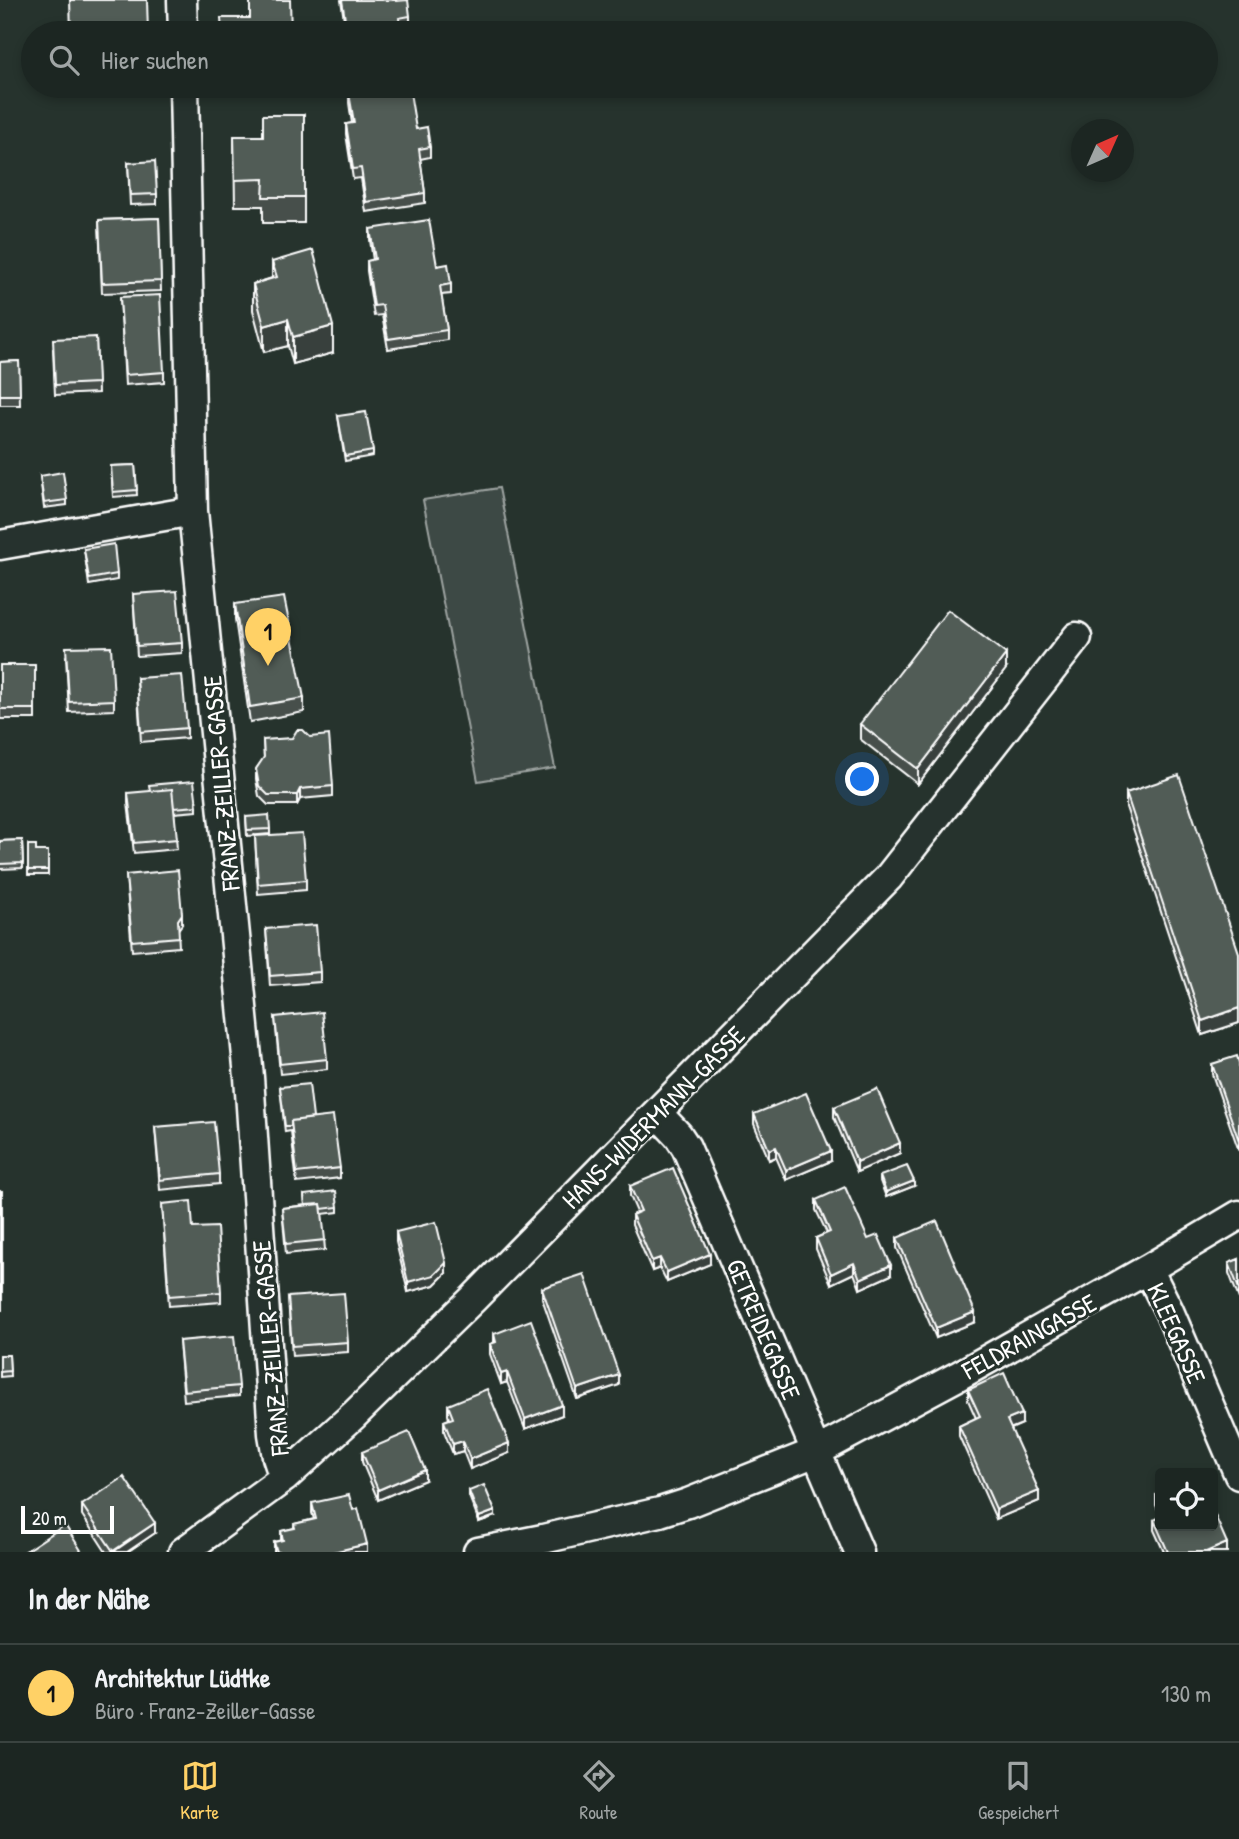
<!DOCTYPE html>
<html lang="de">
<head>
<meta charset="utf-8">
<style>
  body { margin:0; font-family:"Patrick Hand",sans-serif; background:#252e2a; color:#f1f3f6 }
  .controls { position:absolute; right:21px; bottom:21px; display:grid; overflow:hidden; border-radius:7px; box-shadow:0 4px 10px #0003 }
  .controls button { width:63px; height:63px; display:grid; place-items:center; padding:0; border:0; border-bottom:2px solid #3a4340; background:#1c2622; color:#f1f3f6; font:35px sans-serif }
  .compass { position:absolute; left:1071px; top:119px; width:63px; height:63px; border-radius:50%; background:#1c2622; box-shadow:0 4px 10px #0003; rotate:45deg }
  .scale { position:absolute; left:21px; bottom:18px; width:93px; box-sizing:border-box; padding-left:7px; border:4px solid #fff; border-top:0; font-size:19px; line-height:24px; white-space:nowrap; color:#fff; -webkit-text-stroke:5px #26332d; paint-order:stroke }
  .you { position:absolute; left:863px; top:780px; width:24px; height:24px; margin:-18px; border:5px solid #fff; border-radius:50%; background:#1a73e8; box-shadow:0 0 0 10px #1a73e833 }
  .badge { display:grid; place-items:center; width:46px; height:46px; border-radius:50%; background:#ffd166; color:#111; font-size:23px; font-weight:700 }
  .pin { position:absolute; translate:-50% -58px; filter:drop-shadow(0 2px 4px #0008) }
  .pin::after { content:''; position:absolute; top:37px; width:24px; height:21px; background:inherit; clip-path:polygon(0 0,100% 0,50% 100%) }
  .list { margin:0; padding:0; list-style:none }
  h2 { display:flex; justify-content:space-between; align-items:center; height:91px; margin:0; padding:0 28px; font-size:30px }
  h2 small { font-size:23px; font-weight:400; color:#a0a5a5 }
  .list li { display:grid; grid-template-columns:46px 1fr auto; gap:21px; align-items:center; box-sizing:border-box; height:98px; padding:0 28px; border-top:2px solid #3a4340 }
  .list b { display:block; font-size:26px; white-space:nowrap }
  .list p { margin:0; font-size:23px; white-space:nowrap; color:#a0a5a5 }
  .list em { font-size:23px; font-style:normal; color:#a0a5a5 }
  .icon { flex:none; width:38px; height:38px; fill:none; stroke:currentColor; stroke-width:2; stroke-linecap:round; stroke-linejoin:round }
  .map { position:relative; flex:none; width:1239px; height:1552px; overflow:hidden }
  .search { position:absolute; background:#1c2622; box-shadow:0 4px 10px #0003; left:21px; right:21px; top:21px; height:77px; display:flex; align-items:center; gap:18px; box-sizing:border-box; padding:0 24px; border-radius:38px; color:#a0a5a5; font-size:26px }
  .sheet { height:189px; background:#1c2622 }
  nav { display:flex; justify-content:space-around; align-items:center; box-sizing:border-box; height:98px; border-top:2px solid #3a4340; background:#1c2622; font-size:19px; color:#a0a5a5 }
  nav a { display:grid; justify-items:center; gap:4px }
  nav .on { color:#ffd166 }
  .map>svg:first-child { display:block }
</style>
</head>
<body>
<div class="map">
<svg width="1239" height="1552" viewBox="0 0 1239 1552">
  <rect width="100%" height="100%" fill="#26332d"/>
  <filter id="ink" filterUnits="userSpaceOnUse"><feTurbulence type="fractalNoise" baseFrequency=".0143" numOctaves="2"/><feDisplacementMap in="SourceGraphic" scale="14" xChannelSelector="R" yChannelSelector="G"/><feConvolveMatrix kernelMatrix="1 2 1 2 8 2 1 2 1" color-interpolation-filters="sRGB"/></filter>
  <g filter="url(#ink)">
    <!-- green -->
    <path fill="#3e4944" stroke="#9ea4a2" stroke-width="2" d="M499,488l56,280 -77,13 -55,-281z"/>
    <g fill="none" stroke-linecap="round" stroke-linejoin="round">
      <!-- street casing -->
      <g stroke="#fff" stroke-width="33">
        <path id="street" d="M182,0l1,33
          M184,86l9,425 56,566 24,357 4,23 7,21
          M0,545l193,-34
          M657,1113l21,22 8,12 173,405
          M1148,1269l21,42 70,164
          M183,1552l101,-74 70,-63 119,-116 415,-421 189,-241
          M478,1552l65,-13 117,-27 28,-9 128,-51 142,-76 190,-107 91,-54"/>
      </g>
      <!-- street -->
      <use href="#street" stroke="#26332d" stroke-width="28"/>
    </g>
    <!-- wall -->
    <path fill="#464f4b" stroke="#fff" stroke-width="2" d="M341,0h55l14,16v10l-10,2 1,5h-55z
      M349,93l67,36 14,18v10l-10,2 5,34v10l-59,9 -5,-34 -8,1 -7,-45v-10l6,-1 -3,-20z
      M304,115v108h-41v-17h-28l-1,-70h29z
      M128,163l29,31v10l-27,1z
      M159,218l2,73 -59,2 -3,-73z
      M370,229l67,37 14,18v10l-10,1 6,35v10l-59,9 -6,-34 -8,1 -7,-45v-10l6,-1 -3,-20z
      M272,262l61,91 -40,11 -5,-18 -24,6 -11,-42v-26l19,-6z
      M120,297l44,75v10l-39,3z
      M96,337l2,56 -43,2 -2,-46z
      M19,361l1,44h-20v-43z
      M338,416l35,35v5l-28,5z
      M135,465l2,30 -24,2 -2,-31z
      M40,476l27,24v5l-23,3z
      M84,549l33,25v6l-28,5z
      M133,594l49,49v10l-45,3z
      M235,604l69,94v14l-54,10 -15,-103z
      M66,657l48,43v10l-45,2z
      M0,665h35v54h-35z
      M1006,669l-88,115 -58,-45v-15z
      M137,678l50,50v10l-46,4z
      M263,740l70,46v10l-33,3 -3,6h-29l-9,-9 -3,-17v-10l8,-11z
      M128,793l69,13v5l-23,2 3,36 -43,4 -6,-50z
      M1126,793l113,160v70l-37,12 -76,-228z
      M246,817l24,12v5l-23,2z
      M255,836l51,44v10l-48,4z
      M22,840l1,28 -23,1v-28z
      M28,845l8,6h12v24h-20z
      M126,875l56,49 -4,5 1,18 -47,4z
      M266,929l54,43v10l-50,4z
      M275,1017l52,42v10l-47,5z
      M1239,1063v88l-27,-77v-10z
      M280,1087l33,32 27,49v10l-43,5 -6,-52 -6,1z
      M834,1107l66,46 -43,19 -23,-55z
      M754,1114l77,47 -45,19 -10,-23 -7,3 -15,-36z
      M155,1127l64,47v10l-59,6z
      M880,1176l34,10 -28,11 -6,-16z
      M630,1186l80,78 -43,18 -7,-14 -8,3 -20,-46v-10l5,-3 -7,-16z
      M0,1191h2v119h-2z
      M304,1195l34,12v5l-16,2 3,36 -39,4 -4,-46 23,-3z
      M816,1200l52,39 23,36 -31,14 -6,-16 -23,11 -15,-35v-11l11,-5 -11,-23z
      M162,1204l31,24 28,64v10l-52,4z
      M396,1232l50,41 -12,12 -26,7 -12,-50z
      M897,1238l78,84 -39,16 -39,-90z
      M1239,1259v40l-10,-26v-10z
      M542,1288l77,97 -42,14 -35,-101z
      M288,1297l60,45v10l-56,4z
      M494,1334l68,81 -37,14 -18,-47 -6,2 -11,-30v-10l4,-1z
      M179,1341l60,45v10l-55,5z
      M0,1355h9l1,21 -10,1z
      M968,1390l54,34 -11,5 28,72 -43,18 -37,-83v-10l17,-8 -8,-18z
      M448,1405l61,48 -39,16 -7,-18 -10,3 -9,-23v-10l5,-2 -1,-4z
      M362,1452l63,28 -47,20 -16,-38z
      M469,1491l26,25 -16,6 -10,-26z
      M1160,1493v22l-4,-10v-10z
      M312,1503l41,7 14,42h-93v-10l7,-1v-10l13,-3v-4l20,-5 -2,-6z
      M82,1505l73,28 -28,19h-21l-24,-37z
      M1154,1520l73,32h-63l-10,-22z"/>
    <!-- shaded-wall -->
    <path fill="#39403d" stroke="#fff" stroke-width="2" d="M288,319v27l-24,6v-26z
      M333,326v27l-40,11v-27z
      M1006,654v15l-88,115v-15z
      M300,789v10l-3,6v-10z
      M182,914v10l-4,6v-10z
      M1239,1008v15l-37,12v-14z
      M900,1143v10l-43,19v-10z
      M776,1147v10l-7,3v-10z
      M831,1151v10l-45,19v-10z
      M914,1181v5l-28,11v-5z
      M710,1254v10l-43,18v-10z
      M660,1258v10l-8,3v-10z
      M446,1263v10l-12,12 -26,7v-10z
      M854,1263v10l-23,11v-10z
      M891,1265v10l-31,14v-10z
      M975,1312v10l-39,16v-10z
      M507,1372v10l-6,2v-10z
      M619,1375v10l-42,14v-10z
      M562,1405v10l-37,14v-10z
      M1022,1414v10l-15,6v-10z
      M463,1441v10l-10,3v-10z
      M509,1443v10l-39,16v-10z
      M425,1470v10l-47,20v-10z
      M1039,1491v10l-43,18v-10z
      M495,1511v5l-16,6v-5z
      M155,1523v10l-28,19h-14z
      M1227,1543v9h-21z
      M367,1544v8h-34z"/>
    <!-- building -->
    <path fill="#515c57" stroke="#fff" stroke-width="2" d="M70,0h77l1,33h-77z
      M250,0h40l1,33h-69l-1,-15h29z
      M342,0h54v1l12,-1 2,16 -11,2 2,15h-54z
      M393,86h16l7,43 11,-2 3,20 -11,2 6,44 -59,9 -5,-34 -8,1 -7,-45 8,-1 -5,-30z
      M263,115h41v82h-41l1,-18 -29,1 -1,-44h29z
      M155,161l2,33 -27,1 -2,-32z
      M159,218l2,63 -59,2 -3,-63z
      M429,220l8,46 11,-2 3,20 -11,2 7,44 -59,9 -6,-34 -8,1 -7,-45 8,-2 -5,-30z
      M313,250l20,76 -40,11 -5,-18 -24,7 -11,-42 24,-7 -5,-15z
      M160,295l4,77 -39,3 -5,-78z
      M96,337l2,46 -43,2 -2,-46z
      M19,361l1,34h-20v-33z
      M366,412l7,39 -28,5 -7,-40z
      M135,465l2,25 -24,2 -2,-26z
      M63,472l4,28 -23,3 -4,-27z
      M114,544l3,30 -28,5 -5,-30z
      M177,591l5,52 -45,3 -4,-52z
      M284,597l20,101 -54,9 -15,-103z
      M948,610l58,44 -88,115 -58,-45z
      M111,646l3,54 -45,2 -3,-55z
      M0,665h35v44h-35z
      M182,675l5,53 -46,4 -4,-54z
      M297,730h6l7,7 19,-2 4,51 -33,3 -3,6h-29l-9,-9 -3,-17 8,-12 -1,-17 29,-2z
      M1179,775l60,178v55l-37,13 -76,-228z
      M194,781l3,25 -23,2 -2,-19 -22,2 -1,-6z
      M172,789l5,50 -43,4 -6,-50z
      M269,815l1,14 -23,1 -1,-13z
      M302,833l4,47 -48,4 -3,-48z
      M22,840l1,23 -23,1v-23z
      M28,845h8v6h12v19h-20z
      M178,870l4,44 -4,6 1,17 -47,4 -6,-66z
      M316,925l4,47 -50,4 -4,-47z
      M322,1012l5,47 -47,5 -5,-47z
      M1237,1056l2,7v78l-27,-77z
      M309,1084l4,34 -22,3v5h-6l-5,-39z
      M877,1089l23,54 -43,19 -23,-55z
      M806,1093l25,58 -45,19 -10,-23 -7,3 -15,-36z
      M333,1116l7,52 -43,5 -6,-52z
      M214,1122l5,52 -59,6 -5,-53z
      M907,1166l7,15 -28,11 -6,-16z
      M673,1168l37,86 -43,18 -7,-14 -8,3 -20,-46 9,-4 -11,-25z
      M845,1187l23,52 10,-4 13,30 -31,14 -6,-16 -23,11 -15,-36 14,-6 -14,-32z
      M0,1191h2v109h-2z
      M336,1191l2,16 -16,2 -1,-5 -16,1 -1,-10z
      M191,1201l2,27 24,-1 4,65 -52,4 -7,-92z
      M321,1204l4,36 -39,4 -4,-36z
      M937,1221l38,91 -39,16 -39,-90z
      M436,1222l10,41 -12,12 -26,7 -12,-50z
      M1239,1259v30l-10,-26z
      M584,1274l35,101 -42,14 -35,-101z
      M344,1293l4,49 -56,4 -4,-49z
      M531,1320l31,85 -37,14 -18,-47 -6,2 -11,-30 6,-2 -2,-8z
      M234,1336l5,50 -55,5 -5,-50z
      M0,1355h9l1,16 -10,1z
      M1004,1373l18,41 -15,6 32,71 -43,18 -37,-83 21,-10 -12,-26z
      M487,1389l22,54 -39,16 -7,-18 -10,3 -9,-23 9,-3 -5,-13z
      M409,1432l16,38 -47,20 -16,-38z
      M124,1477l31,46 -42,28 -31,-46z
      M484,1485l11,26 -16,6 -10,-26z
      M1160,1493v12l-4,-10z
      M349,1495l4,15 5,-2 9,36 -34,8h-56l-3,-10 9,-2 -2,-9 14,-3 -1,-4 22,-5 -4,-16z
      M1213,1511l14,32 -21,9h-38l-14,-32 6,-3v9h53z
      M65,1525l17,27h-58z"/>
  </g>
  <g text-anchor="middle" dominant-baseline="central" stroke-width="6" stroke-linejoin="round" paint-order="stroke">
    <!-- street labels -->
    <g font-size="26" fill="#fff" stroke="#26332d">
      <text transform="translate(221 783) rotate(-95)">FRANZ-ZEILLER-GASSE</text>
      <text transform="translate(653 1117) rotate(-45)">HANS-WIDERMANN-GASSE</text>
      <text transform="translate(764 1329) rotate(67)">GETREIDEGASSE</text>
      <text transform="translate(1177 1333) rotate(66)">KLEEGASSE</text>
      <text transform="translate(1029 1336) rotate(-29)">FELDRAINGASSE</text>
      <text transform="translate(270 1348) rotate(-95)">FRANZ-ZEILLER-GASSE</text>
    </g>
  </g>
</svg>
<div class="controls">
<button><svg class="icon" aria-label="locate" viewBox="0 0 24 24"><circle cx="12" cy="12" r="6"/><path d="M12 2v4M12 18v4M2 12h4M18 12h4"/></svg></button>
</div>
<svg class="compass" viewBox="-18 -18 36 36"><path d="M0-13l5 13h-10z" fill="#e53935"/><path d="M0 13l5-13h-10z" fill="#a0a5a5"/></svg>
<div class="scale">20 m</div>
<div class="you"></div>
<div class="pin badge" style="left:268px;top:666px">1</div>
<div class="search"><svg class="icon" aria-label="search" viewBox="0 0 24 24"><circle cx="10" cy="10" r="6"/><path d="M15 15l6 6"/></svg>Hier suchen</div>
</div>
<section class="sheet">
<h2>In der Nähe<small></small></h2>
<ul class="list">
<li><span class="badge">1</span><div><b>Architektur Lüdtke</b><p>Büro · Franz-Zeiller-Gasse</p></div><em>130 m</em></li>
</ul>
</section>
<nav>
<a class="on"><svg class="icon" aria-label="map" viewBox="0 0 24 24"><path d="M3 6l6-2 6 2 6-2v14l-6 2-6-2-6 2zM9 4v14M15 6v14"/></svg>Karte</a>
<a><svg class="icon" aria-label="directions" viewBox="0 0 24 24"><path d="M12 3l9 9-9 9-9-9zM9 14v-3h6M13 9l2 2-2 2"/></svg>Route</a>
<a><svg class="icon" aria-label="saved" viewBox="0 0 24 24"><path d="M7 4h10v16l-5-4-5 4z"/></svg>Gespeichert</a>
</nav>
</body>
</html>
